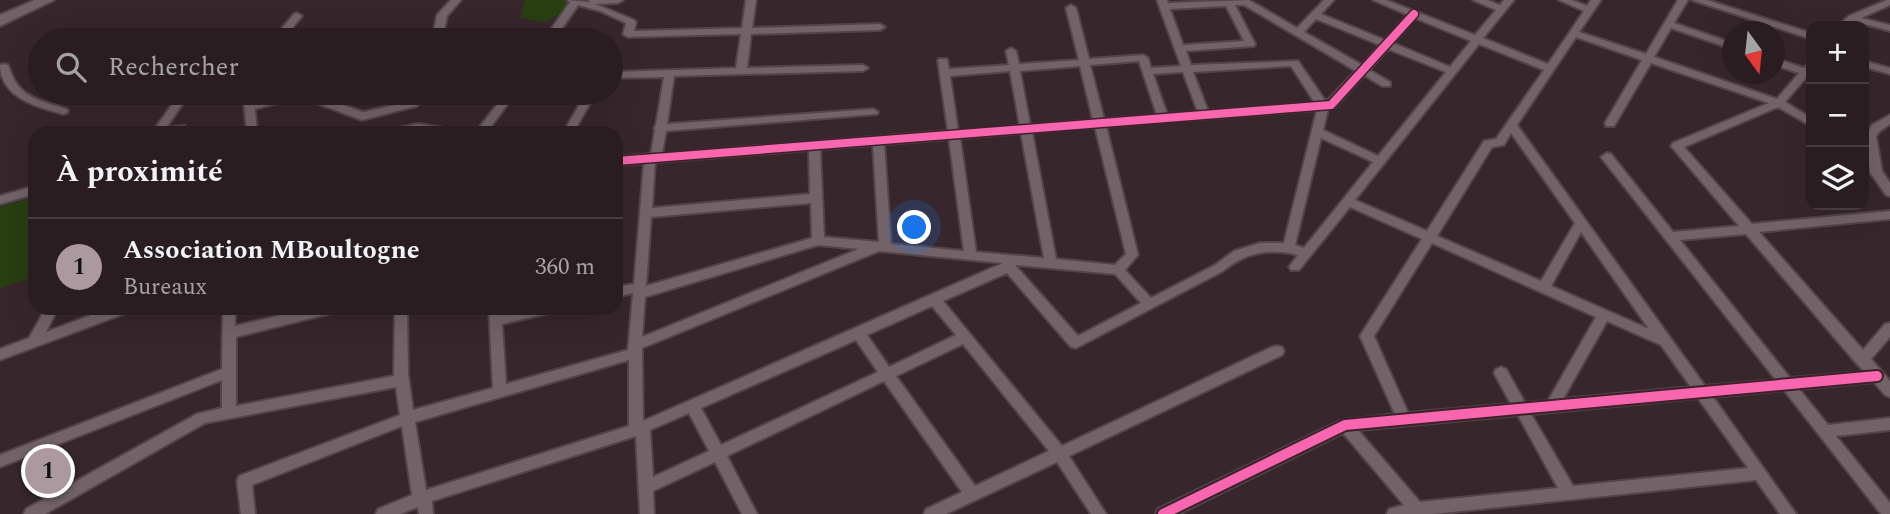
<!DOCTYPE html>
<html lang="fr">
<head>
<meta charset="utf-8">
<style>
  body { margin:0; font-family:Spectral,serif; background:#31262a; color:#f1f3f6 }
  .controls { position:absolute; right:21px; top:21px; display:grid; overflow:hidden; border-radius:14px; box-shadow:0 7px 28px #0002 }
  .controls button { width:63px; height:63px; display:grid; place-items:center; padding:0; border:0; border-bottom:2px solid #453b40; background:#291d22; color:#f1f3f6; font:35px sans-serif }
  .compass { position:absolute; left:1722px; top:21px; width:63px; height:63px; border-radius:50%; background:#291d22; box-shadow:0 7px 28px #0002; rotate:165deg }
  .you { position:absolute; left:915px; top:228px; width:24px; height:24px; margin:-18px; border:5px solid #fff; border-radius:50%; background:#1a73e8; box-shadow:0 0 0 10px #1a73e833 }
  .badge { display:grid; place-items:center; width:46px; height:46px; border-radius:50%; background:#ac999f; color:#111; font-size:23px; font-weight:700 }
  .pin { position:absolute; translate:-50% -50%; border:4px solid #fff; box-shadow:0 2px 7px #0006 }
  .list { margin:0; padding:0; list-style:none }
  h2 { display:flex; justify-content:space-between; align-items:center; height:91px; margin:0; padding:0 28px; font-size:30px }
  h2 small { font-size:23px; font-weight:400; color:#a5a2a5 }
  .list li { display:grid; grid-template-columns:46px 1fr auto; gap:21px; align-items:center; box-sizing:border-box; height:98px; padding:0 28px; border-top:2px solid #453b40 }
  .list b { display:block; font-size:26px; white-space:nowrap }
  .list p { margin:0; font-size:23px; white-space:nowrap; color:#a5a2a5 }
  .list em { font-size:23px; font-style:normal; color:#a5a2a5 }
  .icon { flex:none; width:38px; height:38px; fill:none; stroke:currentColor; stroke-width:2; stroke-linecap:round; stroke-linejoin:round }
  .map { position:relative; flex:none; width:1890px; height:514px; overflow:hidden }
  .search { position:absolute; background:#291d22; box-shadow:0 7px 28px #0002; left:28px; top:28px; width:595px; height:77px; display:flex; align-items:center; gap:18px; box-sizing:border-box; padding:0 24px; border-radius:38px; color:#a5a2a5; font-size:26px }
  .panel { position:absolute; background:#291d22; box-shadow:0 7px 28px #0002; left:28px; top:126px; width:595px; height:189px; border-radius:21px }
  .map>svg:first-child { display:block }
</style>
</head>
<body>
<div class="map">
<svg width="1890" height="514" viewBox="0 0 1890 514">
  <rect width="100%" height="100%" fill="#37272d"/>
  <!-- green -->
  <path fill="#273f11" d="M525,0h63l-2,8 -19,2 -23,13 -24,-6z
    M35,197v62l-6,19 -29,10v-81z"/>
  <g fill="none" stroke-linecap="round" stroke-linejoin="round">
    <!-- street casing -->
    <g stroke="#534449" stroke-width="4">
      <path id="street" d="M451,0h10l-14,16 -5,24h-10l5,-25z
        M567,0l22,2v-2h34l-5,3 -23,1 39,16 2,2 -2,9 108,-3 4,-28h10l-4,28 128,-4 5,3 -5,3 -129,4 -4,34 116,-3 5,3 -5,3 -189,5 -7,48 206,-15 5,3 -1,2 -211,17 -4,23 286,-23 -10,-70 1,-2h8l2,10 60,-4 -3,-14 5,-3 5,3 3,13 60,-4 -13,-52 5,-3 5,3 13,51 54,-4 5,3 3,10 30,-2 -24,-66h10l1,3 81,-3 48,28 27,-28h10l-13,14 64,26 23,-25 -35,-15h13l89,35 21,-25 -23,-10h14l13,5 4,-5h10l-31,38 65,26 36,-53 -25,-11h13l15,6 4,-6h10l-22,32 67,22 32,-54h10l-14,23 58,20v6l-61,-21 -17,29 123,42 22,-26 -25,-8v-7l30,10 7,-5v9l-26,30 26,16v8l-33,-19 -94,40 68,77 138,-13v8l-131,13 104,118 22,-26 5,-1v14l-19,22 19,22v16l-5,-2 -11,-13 -75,7 29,36 62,-7v12l-54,6 54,67v11h-9l-97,-124 -71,7 83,117h-16l-24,-34 -323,34h-46l2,-5 15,-4 -61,-72 -165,81h-22l2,-5 182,-88 55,-7 -35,-78 62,-97 -72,-32 -51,63h-8l-2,-3 9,-12c-28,-7 -52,-3 -75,16l-147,77 -5,-1 -64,-74 -64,28 119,145 210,-99 5,-1 5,1 2,4 -2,4 -213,101 37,58h-15l-34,-52 -111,52h-22l2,-5 36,-17 -78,-111 -157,75 30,58h-15l-27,-52 -62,29 1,23h-14l-4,-78 -204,65 1,13h-14l-1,-7 -18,7h-24l2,-5 34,-14 -10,-69 -150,59 3,29h-14l-4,-33 2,-5 161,-61 -4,-28 -191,36 -160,91h-21l2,-5 171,-95 25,-6v-28l-222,87v-12l222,-86 1,-61h12v18l76,-18h27l-1,4 -5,1 -96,24v69l158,-30 1,-68h12l1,66 5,36 80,-22 -4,-80h12l1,7 27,-7h26l-1,4 -5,1 -47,11 4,60 122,-34 5,-57 -17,4v-10l18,-3 10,-121 -28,2v-8l35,-3 4,-24 -1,-2 2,-3 8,-48 -53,1v-6l125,-4 5,-34 -113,3 -5,-3 3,-11 -26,-12 -22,-6 -24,35h-10l26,-38zM1235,5h9l112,66 -30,31 -28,-41 -107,4 -5,-14 68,-5 1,-2zM1226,6l18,35 -61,4 -13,-36zM1415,18l56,23 -21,26 -57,-24zM1316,19l64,26 -18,20 -58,-33zM1576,37l66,23 -37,63 1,3h8l37,-63 118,40 -96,40 -2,3 68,80 -66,6 -62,-78 -4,-1 -6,4 175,223 -71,6 -188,-261zM1479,44l65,26 -48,69 -12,2 -57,90 -72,-31zM1388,49l58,23 -68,84 -55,-26 5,-21 7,-2 29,-32 18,11h8v-4l-21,-12zM1139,61l18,54 -53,4 -14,-54zM1080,66l13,54 -63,5 -10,-54zM1291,66l24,37 -107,8 -15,-39zM1010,71l10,55 -62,5 -8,-55zM1183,72l15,40 -31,2 -14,-40zM1317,110l-33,133h-24l-26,8 -19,14 -64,33 -26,-28 13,-15 -32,-129zM1095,127l31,127 -11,11 -59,-6 -24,-127zM1021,133l23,125 -68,-6 -16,-114zM1511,133l64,90 -34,58 -104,-45 55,-89 12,-2zM1321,138l52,24 -69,86 -9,-3zM949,139l15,112 -73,-7 -7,-100zM873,145l6,97 -55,-5 -4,-88zM809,150l1,44 -158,14 3,-46zM811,203l1,35 -166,48 5,-69zM1581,232l68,97 -98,-43zM1746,234l111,130 8,8 -75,6 -110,-138zM1432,243l164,74 -48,84 -23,2 -19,-34 -5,-2 -5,2 -2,4 17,31 -103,9 -34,-77zM818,245l41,4 -217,88 3,-40zM879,251l124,12 -360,158 -1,-73zM1015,265l100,9 26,29 -63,33zM932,306l24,29 -67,32 -22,-32zM1607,321l54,24 30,42 -128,12zM856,340l22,32 -157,73 -20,-37zM963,344l86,107 -74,35 -79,-110zM629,360v66l-203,64 -11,-68zM1698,398l50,70 -175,18 -42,-72zM689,413l20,38 -56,26 -3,-47zM1518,415l40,73 -138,14 -62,-72z
        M1692,0h15l104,33v6z
        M1887,0h3v5l-29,13 29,7v6l-36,-10 -5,5h-11l11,-10z
        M297,13l5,3 -20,24h-10l22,-26z
        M1864,61l26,7v6l-26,-7z
        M4,64l4,1c2,5 4,11 7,16 10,18 34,22 52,28l1,2 -1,2 -4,1c-26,-7 -62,-16 -63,-49z
        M180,93h10l-24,35 19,-2 1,7h-34z
        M243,93h10l1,9 36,-9h19l54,19 50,-11 5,3 -1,2 -55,14 -62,-23 -45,12 2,24h-10z
        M506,93h10l-30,40h-11z
        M586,93h10l-23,40h-10z
        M1890,115v9l-10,7 -4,5 6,35 8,12v13l-4,-1 -16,-23 -4,-36 6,-11z
        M418,124l33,5 5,4h-68l1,-3z
        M35,186v8l-35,10v-8z
        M46,308h12l-12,24 64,-24h20l-1,4 -129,48v-11l29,-11z"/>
    </g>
    <!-- primary casing -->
    <g stroke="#534449" stroke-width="4">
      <path id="primary" d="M35,0h19l-54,26v-11z"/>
    </g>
    <!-- street -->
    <use href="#street" fill="#726368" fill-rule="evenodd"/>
    <!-- primary -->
    <use href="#primary" fill="#726268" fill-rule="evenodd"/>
    <!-- cycleway-far1 casing -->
    <g stroke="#3e202b" stroke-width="11">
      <path id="cycleway-far1" d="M616,161l715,-56 83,-91"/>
    </g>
    <!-- cycleway casing -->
    <g stroke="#3e202b" stroke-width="14">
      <path id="cycleway" d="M1163,514l182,-89 532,-49"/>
    </g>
    <!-- cycleway-far1 -->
    <use href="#cycleway-far1" stroke="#f766af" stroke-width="8"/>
    <!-- cycleway -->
    <use href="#cycleway" stroke="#f766af" stroke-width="10"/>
  </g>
</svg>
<div class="controls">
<button>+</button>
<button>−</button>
<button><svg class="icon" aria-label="layers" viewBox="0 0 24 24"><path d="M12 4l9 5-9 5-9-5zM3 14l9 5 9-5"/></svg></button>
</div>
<svg class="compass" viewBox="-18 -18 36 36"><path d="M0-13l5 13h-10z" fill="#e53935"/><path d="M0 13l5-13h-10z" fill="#a5a2a5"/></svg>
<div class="you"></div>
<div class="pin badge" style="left:48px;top:471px">1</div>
<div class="search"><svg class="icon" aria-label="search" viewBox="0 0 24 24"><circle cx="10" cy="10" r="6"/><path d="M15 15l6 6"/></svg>Rechercher</div>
<section class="panel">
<h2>À proximité<small></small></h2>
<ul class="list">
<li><span class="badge">1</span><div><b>Association MBoultogne</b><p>Bureaux</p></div><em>360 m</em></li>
</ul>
</section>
</div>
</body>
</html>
